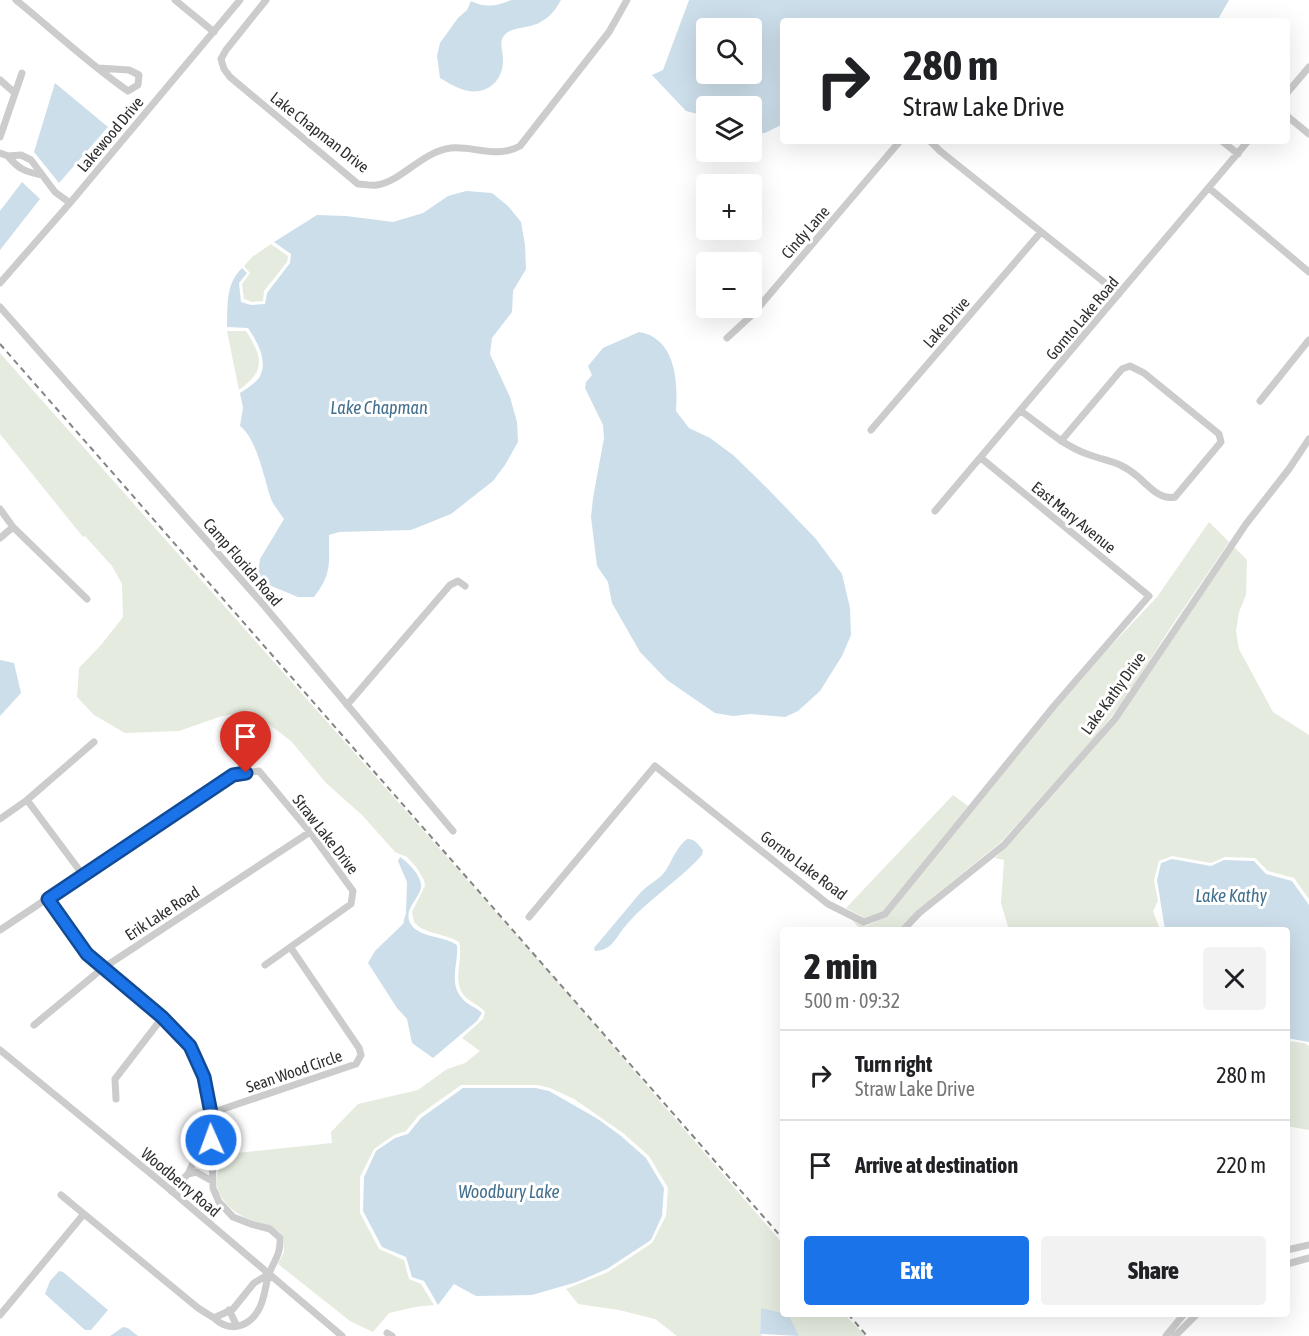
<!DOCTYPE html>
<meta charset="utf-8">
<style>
:root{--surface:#fff;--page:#f2f2f2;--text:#202124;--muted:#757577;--line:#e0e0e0;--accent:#1a73e8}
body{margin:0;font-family:"Asap Condensed",sans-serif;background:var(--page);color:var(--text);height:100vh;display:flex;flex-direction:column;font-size:22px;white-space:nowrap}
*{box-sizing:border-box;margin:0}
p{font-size:20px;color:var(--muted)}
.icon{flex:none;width:33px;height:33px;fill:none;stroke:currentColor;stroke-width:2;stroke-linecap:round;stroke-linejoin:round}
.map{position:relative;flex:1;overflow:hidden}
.panel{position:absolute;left:780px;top:927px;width:510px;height:390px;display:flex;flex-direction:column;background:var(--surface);border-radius:6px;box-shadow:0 6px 24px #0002}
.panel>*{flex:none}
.hud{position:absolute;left:780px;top:18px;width:510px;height:126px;border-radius:6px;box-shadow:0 6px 24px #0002;background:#fff;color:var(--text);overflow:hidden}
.controls{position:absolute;left:696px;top:18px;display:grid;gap:12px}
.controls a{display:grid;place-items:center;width:66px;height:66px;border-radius:6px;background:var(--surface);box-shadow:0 6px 24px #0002;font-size:30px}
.pin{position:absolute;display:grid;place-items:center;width:51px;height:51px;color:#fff;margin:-62px -26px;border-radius:50% 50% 50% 0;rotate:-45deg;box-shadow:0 0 6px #0007}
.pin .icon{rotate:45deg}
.me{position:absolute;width:66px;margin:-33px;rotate:358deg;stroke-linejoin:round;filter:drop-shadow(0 0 4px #0008)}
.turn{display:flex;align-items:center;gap:21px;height:126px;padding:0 24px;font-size:27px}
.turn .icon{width:78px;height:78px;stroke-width:2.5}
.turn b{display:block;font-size:42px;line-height:51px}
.round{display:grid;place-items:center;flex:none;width:63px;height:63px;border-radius:6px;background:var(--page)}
.head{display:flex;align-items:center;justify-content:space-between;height:102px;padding:0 24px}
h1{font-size:36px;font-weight:800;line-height:45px}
.cta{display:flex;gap:12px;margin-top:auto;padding:12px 24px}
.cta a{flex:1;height:69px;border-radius:6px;background:var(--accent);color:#fff;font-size:24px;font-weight:800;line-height:69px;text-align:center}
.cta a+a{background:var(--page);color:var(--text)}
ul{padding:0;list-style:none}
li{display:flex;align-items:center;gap:18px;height:90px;padding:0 24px;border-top:2px solid var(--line)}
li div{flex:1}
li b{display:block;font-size:22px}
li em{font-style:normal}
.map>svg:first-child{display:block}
.green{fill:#e5ebde}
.water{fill:#ccdeea;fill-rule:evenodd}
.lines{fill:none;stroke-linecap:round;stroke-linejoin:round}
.minor{stroke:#ccc;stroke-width:7}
.rail{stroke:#848484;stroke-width:2;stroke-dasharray:6 4.5;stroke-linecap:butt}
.route-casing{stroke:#114b97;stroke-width:15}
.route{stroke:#1a73e8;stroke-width:10}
.labels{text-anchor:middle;stroke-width:6;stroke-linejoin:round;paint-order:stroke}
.street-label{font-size:16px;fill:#2f2f2f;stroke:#fff}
.water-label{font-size:18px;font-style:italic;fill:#426f8d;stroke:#fff}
</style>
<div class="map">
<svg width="1309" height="1336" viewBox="0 0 1309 1336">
<rect width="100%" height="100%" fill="#fff"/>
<path class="green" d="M271,244L288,256L287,262L264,291L263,301L252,302L244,299L242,284L250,273L244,266L252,257Z
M227,331H246C263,358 266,370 239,390Z
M0,353L548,971L783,1244V1313L761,1309L760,1334L763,1336H677L655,1319L619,1310L578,1304L566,1289L608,1272L652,1243L666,1216L668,1188L649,1156L623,1133L574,1099L550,1088L537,1085H461L419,1115L406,1131L394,1135L374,1149L360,1177V1213L379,1249L404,1260L409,1279L421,1284L434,1305L415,1307L389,1313L373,1332L350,1321L278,1264L284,1252V1238C275,1225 265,1225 251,1220C232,1213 214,1196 217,1176C218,1169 224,1161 227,1154L332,1143L331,1132L358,1104L418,1090L447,1069L465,1063L480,1051L462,1038L483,1019L485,1012C479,1004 468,1002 463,994C452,978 464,959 459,942C445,933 425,935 414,922L412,912L425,886L424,880L417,868L407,857L395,852L362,815L326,783L291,741L250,710L219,717L179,731L125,733L94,715L77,697L79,668L101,645L123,617L122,584L112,566L85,536L83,537L0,434Z
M1209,522L1229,542L1171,627L1123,702L1095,737L1001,842L917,910L898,930H861L853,921L866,926L888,916L1057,708L1107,650L1157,597Z
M1234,547L1247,560L1246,595L1239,612L1236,631L1239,649L1273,712L1309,735V899L1294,878L1268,871L1255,858L1225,857L1211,863L1172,856L1159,861L1154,880L1158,901L1153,911L1160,930H1009L1001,903L1004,860L995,858L1018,835L1118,721Z
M953,795L968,806L883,911L865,918L846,908Z
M1287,1041L1304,1043L1309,1046V1130L1287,1126Z
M786,1314H844L866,1336H799Z"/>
<path class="water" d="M511,0H561C553,15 543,24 526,27C520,28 513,29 508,32C496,40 504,51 503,62C502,85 482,97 461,89C453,86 447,82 440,78L437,56L440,43L458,18L467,10L471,1C485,8 497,6 511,0Z
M689,0H1229L1217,21H783V124L765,133L752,134V106H706V119L702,115L686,111L652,75L663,70ZM706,28H752V74H706Z
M55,83L108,127L59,183L34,152Z
M22,182L40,199L0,250V211Z
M466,191L492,193L508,206L521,222L525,245L526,269L513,291L512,312L492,338L490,354L510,397L517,422L518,442L505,465L493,481L451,514L411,530L339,532L329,535C329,563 332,574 314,597H298L264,583L258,574L260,559L284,519C280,513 274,506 271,499C264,478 257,439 240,426L243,408L240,393C246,389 254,384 259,378C269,362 257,341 248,328L227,327C228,305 225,285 242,268L247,273L239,283L241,302L251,305L265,304L267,293L290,263L291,254L274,242L317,215L346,216L393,222L423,213L448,196Z
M639,332C676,338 678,382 676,411L689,428L710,438L733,455L767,488L816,539L842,574L850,608L851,635L842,656L820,691L798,711L785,717L751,714L733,716L715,713L667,680L640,652L612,603L608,582L597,566L591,517L593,498L604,438L603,425L585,388L586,382L592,375L588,366L603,348Z
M0,660L14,663L21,693L0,716Z
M687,839C694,838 699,845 703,850L702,855C677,883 646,900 623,929C614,941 611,950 595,951L594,948L641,892C647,886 654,882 661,876C671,867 673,850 687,839Z
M400,857C408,862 423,877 421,888C418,901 400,912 413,927C424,938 444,936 457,945C459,962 448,983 462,998C467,1005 476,1007 482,1013L477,1021L433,1058L412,1043L407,1019L397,1008L368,963L375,951L403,924L406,913L407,882L398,861Z
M1172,859L1211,866L1224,860L1254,861L1266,874L1292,881L1309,905V1042L1287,1038V930H1165L1157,880L1161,863Z
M463,1088H536L549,1091L598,1119L621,1136L646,1158L664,1188L662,1216L651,1240L607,1269L577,1282L532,1295L476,1296L454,1284L438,1305L424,1281L412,1277L406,1257L382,1247L363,1211L364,1177L376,1151L395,1138L408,1134L421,1118Z
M59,1271L63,1272L108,1310L91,1330H85L45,1294L50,1281Z
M761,1308L788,1314L799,1336L760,1334Z
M123,1327L128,1328L138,1336H110Z"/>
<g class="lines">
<path class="minor" d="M16,0C53,30 89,64 128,91L138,85L139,75L129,70L98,68
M175,0L214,32
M266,0L226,50L221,59L224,69L230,77L358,184C364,184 371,186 377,185C402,181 423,151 451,148C475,146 497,159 520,146L609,32L627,0
M0,80L15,93
M1287,93L1309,67
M1287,116L1309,134
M0,137L22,73
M930,141L940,151L1119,294
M1222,141L1238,154
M0,153L8,156L21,155L31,160L55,192L70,203
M8,156C18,169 26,172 42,175
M1209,188L1309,272
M0,283L70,203L240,0
M0,307L261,602L453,831
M727,338L752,315L900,141
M1260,401L1309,340
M1021,411C1042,426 1062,445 1087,454C1108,462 1118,460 1137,476C1148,485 1160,501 1175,497L1221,442L1219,434L1144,373L1130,366L1122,369L1061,441
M871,430L1041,232
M0,509L13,527L87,599
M935,511L1248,141
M0,538L13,527
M347,705L450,585L458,581L465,586
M27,800L83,875
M0,819L27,800L94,742
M48,899L87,954L162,1018L190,1046L204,1077L211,1113L213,1188L219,1202L233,1217L251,1224L270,1229L280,1238C281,1255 274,1260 269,1274C266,1283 265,1293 262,1302C254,1325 232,1335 214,1318L233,1309L254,1283L269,1274
M529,917L655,766L828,904L864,922L885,914L1054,706L1149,596L981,458
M0,930L233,775L259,771L310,832L353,891L351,904L265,965
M903,930L919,913L1004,845L1115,719L1246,524L1289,469L1309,439
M34,1025L103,968L310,832
M0,1050L161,1182L342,1336
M116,1099L115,1079L162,1018
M211,1113L356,1064L361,1055L359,1048L291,948
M188,1174L196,1172L212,1181
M171,1191L188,1174L209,1130
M61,1195L198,1308L214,1318
M1287,1250L1309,1245
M1287,1264L1309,1258
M229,1310L237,1326
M0,1315L83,1215
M387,1333L392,1336
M1166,1336L1184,1314
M1175,1336L1197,1314"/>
<path class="rail" d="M0,344L783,1239
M848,1314L867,1336"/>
</g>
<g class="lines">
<g class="route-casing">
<path id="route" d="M211,1140V1113L204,1077L190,1046L162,1017L87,954L48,899L233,775L246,773"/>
</g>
<use href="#route" class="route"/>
</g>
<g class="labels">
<g class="street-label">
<text transform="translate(320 132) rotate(38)" y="6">Lake Chapman Drive</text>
<text transform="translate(110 134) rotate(-50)" y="6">Lakewood Drive</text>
<text transform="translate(805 232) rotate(-49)" y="6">Cindy Lane</text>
<text transform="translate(1082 318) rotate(-50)" y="6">Gornto Lake Road</text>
<text transform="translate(946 322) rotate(-49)" y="6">Lake Drive</text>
<text transform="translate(1074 517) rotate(39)" y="6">East Mary Avenue</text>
<text transform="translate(243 562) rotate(49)" y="6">Camp Florida Road</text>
<text transform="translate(1113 693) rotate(-54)" y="6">Lake Kathy Drive</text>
<text transform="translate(326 834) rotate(52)" y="6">Straw Lake Drive</text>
<text transform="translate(804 865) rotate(37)" y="6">Gornto Lake Road</text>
<text transform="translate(162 913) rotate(-33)" y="6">Erik Lake Road</text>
<text transform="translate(294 1071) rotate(-19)" y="6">Sean Wood Circle</text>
<text transform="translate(181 1182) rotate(40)" y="6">Woodberry Road</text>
</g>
<g class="water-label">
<text x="379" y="414">Lake Chapman</text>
<text x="1231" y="902">Lake Kathy</text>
<text x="509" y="1198">Woodbury Lake</text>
</g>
</g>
</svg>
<div class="controls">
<a><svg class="icon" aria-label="search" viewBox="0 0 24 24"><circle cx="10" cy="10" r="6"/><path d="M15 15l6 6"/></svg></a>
<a><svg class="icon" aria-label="layers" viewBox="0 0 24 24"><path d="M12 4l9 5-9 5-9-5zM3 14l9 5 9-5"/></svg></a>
<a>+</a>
<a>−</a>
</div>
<div class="pin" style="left:246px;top:773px;background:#d93025"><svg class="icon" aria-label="arrive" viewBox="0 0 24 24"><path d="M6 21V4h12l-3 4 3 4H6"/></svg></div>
<svg class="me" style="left:211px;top:1140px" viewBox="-20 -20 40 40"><circle r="17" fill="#1a73e8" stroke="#fff" stroke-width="3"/><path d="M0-11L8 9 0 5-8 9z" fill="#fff"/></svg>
<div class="hud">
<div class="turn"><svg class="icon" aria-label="right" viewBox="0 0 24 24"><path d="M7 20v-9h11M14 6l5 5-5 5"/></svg><div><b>280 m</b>Straw Lake Drive</div></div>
</div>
<section class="panel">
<div class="head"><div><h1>2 min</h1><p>500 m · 09:32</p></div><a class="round"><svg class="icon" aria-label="close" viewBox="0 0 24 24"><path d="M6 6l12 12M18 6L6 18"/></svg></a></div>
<ul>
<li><svg class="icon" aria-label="right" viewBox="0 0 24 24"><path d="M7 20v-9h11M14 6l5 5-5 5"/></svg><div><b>Turn right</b><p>Straw Lake Drive</p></div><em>280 m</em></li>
<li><svg class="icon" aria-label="arrive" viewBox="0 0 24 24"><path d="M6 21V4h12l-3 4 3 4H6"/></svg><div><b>Arrive at destination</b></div><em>220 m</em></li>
</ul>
<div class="cta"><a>Exit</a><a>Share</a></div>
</section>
</div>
